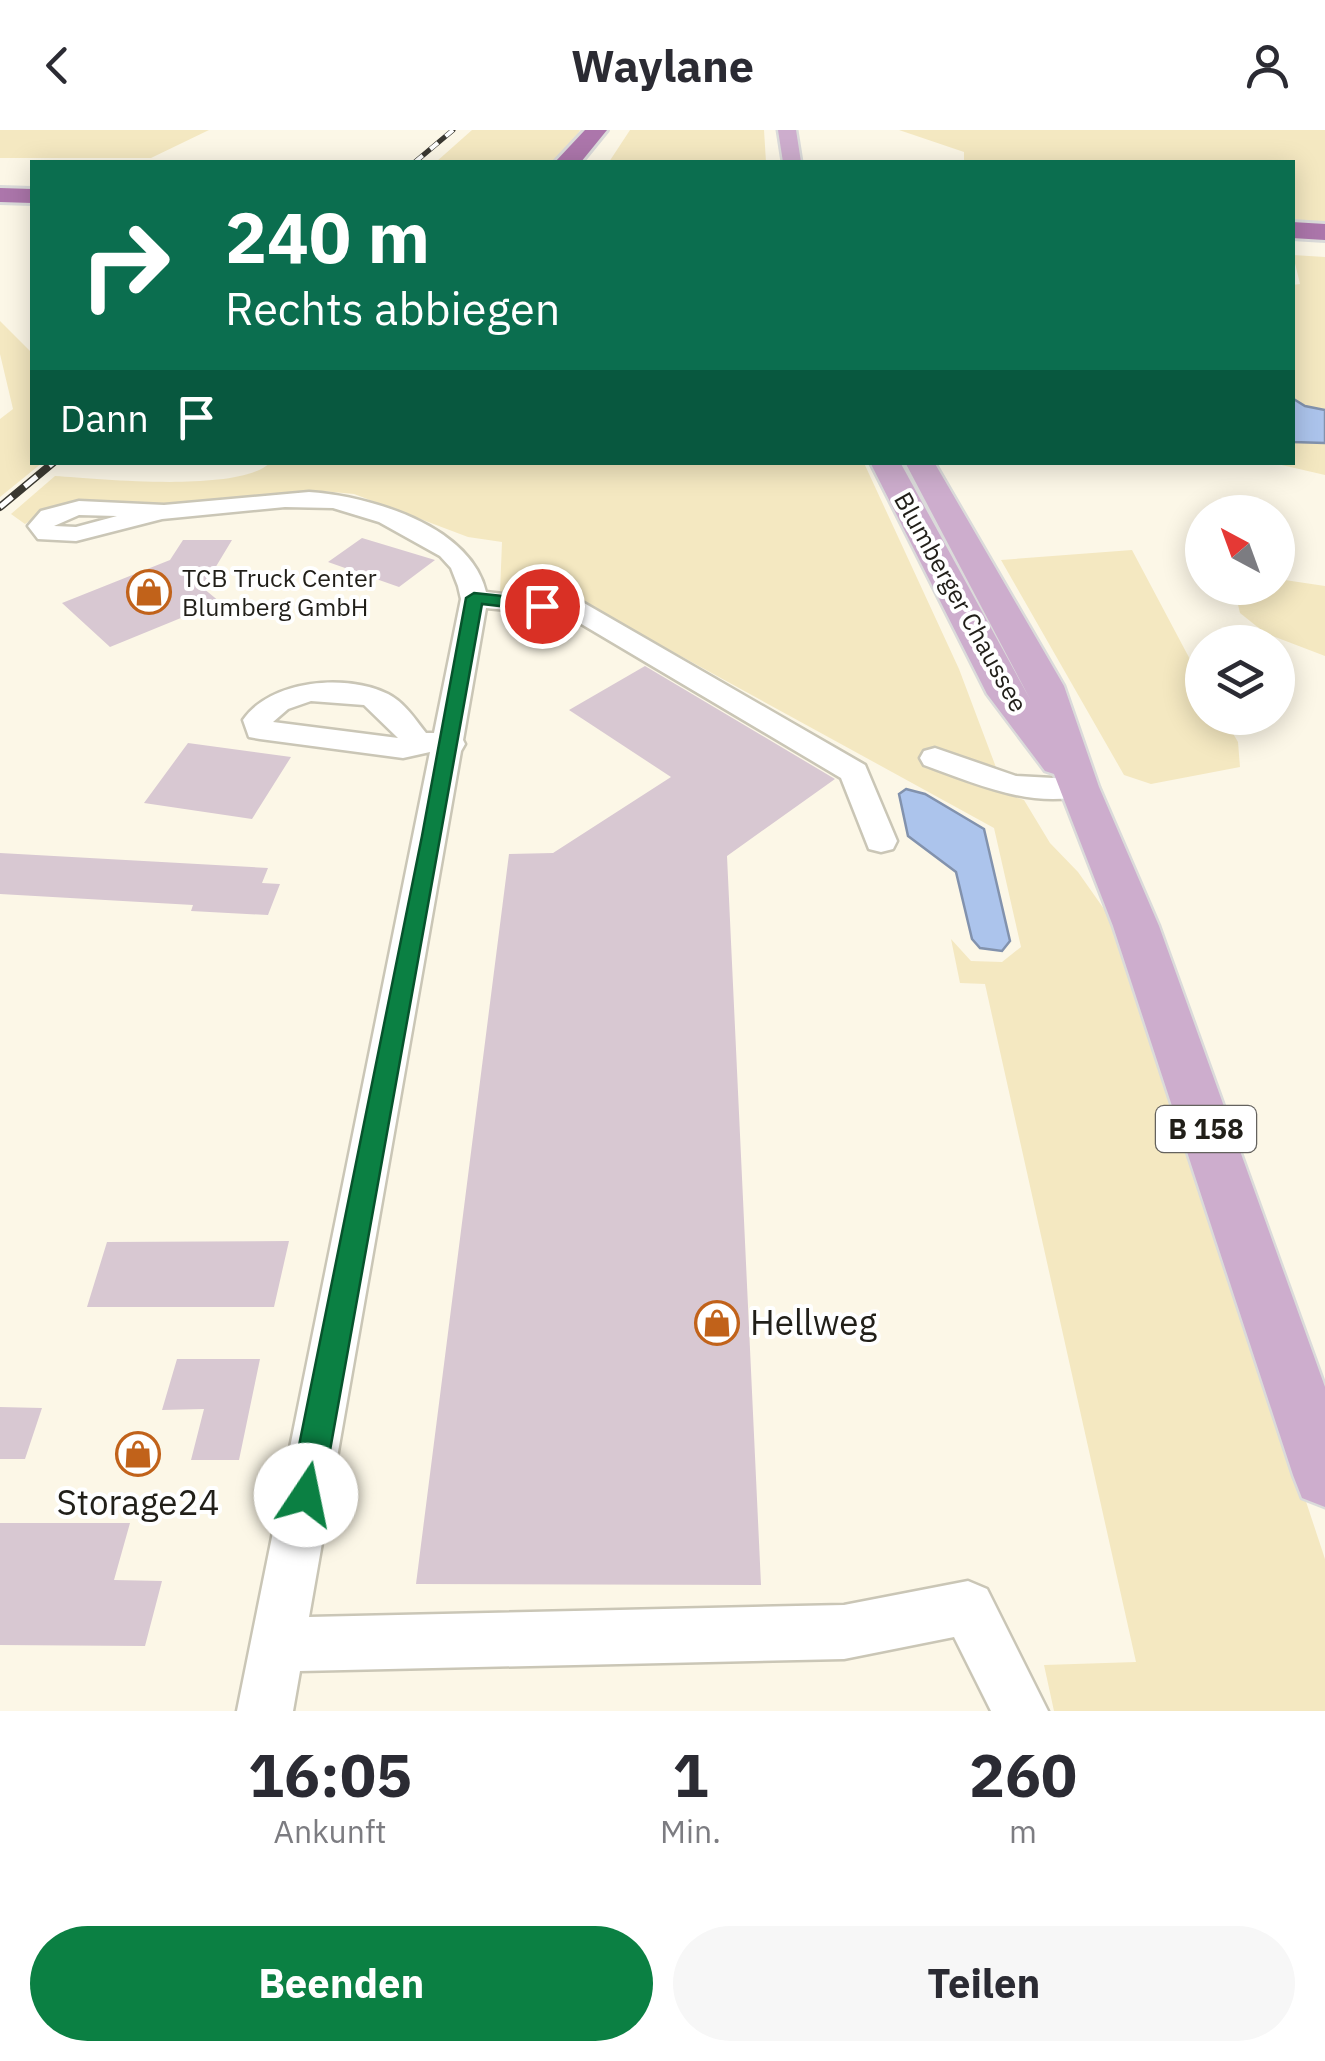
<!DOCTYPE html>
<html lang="de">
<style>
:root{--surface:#fff;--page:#f7f7f7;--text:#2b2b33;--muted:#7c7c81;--accent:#0b8043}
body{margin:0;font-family:"IBM Plex Sans",sans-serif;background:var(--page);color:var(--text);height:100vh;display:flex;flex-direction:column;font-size:38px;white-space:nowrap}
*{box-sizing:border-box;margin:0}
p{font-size:32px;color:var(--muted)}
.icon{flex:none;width:55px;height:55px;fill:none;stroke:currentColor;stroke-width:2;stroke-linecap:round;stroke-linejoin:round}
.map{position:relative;height:1581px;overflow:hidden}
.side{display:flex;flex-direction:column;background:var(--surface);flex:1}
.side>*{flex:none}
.top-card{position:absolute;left:30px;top:30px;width:1265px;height:305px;border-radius:0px;box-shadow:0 5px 25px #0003;background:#0b6e4f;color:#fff;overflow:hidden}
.needle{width:65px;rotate:319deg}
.buttons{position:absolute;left:1185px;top:365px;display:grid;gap:20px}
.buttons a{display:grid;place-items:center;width:110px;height:110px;border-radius:50%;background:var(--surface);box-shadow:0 5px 25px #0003;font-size:50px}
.pin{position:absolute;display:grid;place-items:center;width:85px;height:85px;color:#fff;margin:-42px;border:5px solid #fff;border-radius:50%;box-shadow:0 2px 10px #0007}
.me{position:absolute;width:110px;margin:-55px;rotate:11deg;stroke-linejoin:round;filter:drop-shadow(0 0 8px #0008)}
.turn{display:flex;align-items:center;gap:35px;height:210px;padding:0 30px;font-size:45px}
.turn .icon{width:130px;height:130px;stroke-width:2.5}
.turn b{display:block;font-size:70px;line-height:85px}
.then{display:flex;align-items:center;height:95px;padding:0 30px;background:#0003;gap:20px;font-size:38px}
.eta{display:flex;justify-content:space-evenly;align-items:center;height:170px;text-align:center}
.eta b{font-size:60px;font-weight:700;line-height:70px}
.button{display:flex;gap:20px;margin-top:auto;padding:20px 30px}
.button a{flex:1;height:115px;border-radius:60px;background:var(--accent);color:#fff;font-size:40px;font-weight:700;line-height:115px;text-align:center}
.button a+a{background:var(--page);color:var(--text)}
header{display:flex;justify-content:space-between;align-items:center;height:130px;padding:0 30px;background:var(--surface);font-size:45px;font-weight:700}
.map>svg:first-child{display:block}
.green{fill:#f4e8c1}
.water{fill:#acc4ec;stroke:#8292ad;stroke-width:2.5}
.building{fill:#d8c8d2}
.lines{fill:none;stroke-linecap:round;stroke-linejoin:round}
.minor-casing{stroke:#cac6b6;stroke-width:5}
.major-casing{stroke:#dbdbda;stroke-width:5}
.highway-casing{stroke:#dbdbda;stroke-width:6}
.minor{fill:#fff;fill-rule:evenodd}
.major{fill:#cdadcd;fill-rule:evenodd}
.highway{fill:#ac76ab;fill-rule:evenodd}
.rail-far1-casing{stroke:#3a3831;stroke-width:5}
.rail-casing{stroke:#3a3831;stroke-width:8}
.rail-far1{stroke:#fff;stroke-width:4;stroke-dasharray:10;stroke-linecap:butt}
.rail{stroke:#fff;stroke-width:5;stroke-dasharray:16;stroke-linecap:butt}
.route{fill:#0b8043;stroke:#07532c;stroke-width:2.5}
.labels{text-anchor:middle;stroke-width:8;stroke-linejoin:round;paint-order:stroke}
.far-poi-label{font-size:25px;fill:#211f19;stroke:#fff;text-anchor:start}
.far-street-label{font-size:25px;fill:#211f19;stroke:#fff}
.shield{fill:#fff;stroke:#64625e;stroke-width:2.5}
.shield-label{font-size:28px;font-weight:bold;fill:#211f19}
.near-poi-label{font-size:35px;fill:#211f19;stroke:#fff;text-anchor:start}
</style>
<header><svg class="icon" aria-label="back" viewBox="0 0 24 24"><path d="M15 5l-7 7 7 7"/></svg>Waylane<svg class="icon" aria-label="person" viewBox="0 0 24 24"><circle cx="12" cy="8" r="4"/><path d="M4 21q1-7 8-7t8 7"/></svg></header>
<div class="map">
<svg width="1325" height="1581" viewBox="0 0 1325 1581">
<rect width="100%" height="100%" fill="#fcf7e7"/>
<path class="green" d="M0,0H209L151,28H0Z
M472,0H580L567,25L550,32H436Z
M630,0H764L766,32H609Z
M899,0H1325V93L1293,91L1292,32H964V22Z
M1293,125L1325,127V280L1305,276L1293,268L1292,155L1300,154Z
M0,191L32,223V332L42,333L0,367V289L13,279L0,224Z
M1293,312L1325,313V345L1273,333L1292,332Z
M270,333H864L959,539L997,640L996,660L1024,670L1050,713L1078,742L1116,796L1325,1429V1581H1054L1044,1535L1136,1532L985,854L960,853L951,809L971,831L1002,832L1021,817L994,698L575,468L500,463L502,412L468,407L354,364L322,361L158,375L67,374L49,378L25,394L11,384L55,346C101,349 238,363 270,333Z
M1132,420L1202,552V588H1224L1238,612L1240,637L1151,654L1124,645L1001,430Z
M1278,449L1325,456V526L1265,503L1240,483L1234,458H1278Z"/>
<path class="water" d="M1292,268L1305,276L1325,280V313L1293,312Z
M906,659L925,664L984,699L1010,811L1002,821L980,818L972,809L956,742L908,706L899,664Z"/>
<path class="building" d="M362,408L435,430L399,457L328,432Z
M183,410H232L203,458L220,472L110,517L62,473L170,430Z
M645,536L835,649L727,726L761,1455L416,1454L509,724L553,723L671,647L569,580Z
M188,613L291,627L252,689L144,673Z
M0,723L268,738L262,753L280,754L268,785L191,781L193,775L0,764Z
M289,1111L274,1177H87L107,1112Z
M177,1229H260L239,1330H191L204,1279L162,1280Z
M0,1277L42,1278L25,1329H0Z
M0,1393H130L114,1450L162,1451L145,1516L0,1515Z"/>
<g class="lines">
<g class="minor-casing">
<path id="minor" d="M309,362C369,366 470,395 486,462L584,473L865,635L897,711L893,719L881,722L869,719L841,648L568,486L486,478L463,610L465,614L461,621L309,1487L844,1475L968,1451L987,1459L1048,1581H991L954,1507L844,1529L300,1541L293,1581H237L430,622L403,628L260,609L249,607L243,590C270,550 346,543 388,564C404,572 415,589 426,603H434L461,469L458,456L451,438L440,426L379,392L333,378L285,377L162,389L76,411L38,409L28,396L41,381L79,371L164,375ZM79,385L117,386L76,397L54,396ZM311,571L364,575L398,608L273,592L288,579Z
M935,618L1016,646L1090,650L1095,657L1090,664C1033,680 977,654 924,635L920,628L924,621Z"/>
</g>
<g class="major-casing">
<path id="major" d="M778,0H796L801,32H783Z
M870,332H900L1031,571L905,332H934L1064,556L1099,657L1159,796L1325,1257V1377L1302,1368L1293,1345L1113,796L1054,644L1045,641L987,564Z"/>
</g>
<g class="highway-casing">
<path id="highway" d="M585,0H607L581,32H555Z
M0,58L32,59V73L0,72Z
M1292,92L1325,94V110L1292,108Z"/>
</g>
<use href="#minor" class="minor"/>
<use href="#major" class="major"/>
<use href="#highway" class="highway"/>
<g class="rail-far1-casing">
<path id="rail-far1" d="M415,32L453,0"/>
</g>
<g class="rail-casing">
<path id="rail" d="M0,377L54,332"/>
</g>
<use href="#rail-far1" class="rail-far1"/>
<use href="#rail" class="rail"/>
</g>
<path class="route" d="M474,463L542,470L550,476L542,481L482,474L322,1365L317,1377L306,1381L294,1377L289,1365L422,706L466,468Z"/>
<defs>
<g id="shop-ring" transform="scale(2.25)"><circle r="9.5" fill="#fff" stroke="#c1621a" stroke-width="1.5"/><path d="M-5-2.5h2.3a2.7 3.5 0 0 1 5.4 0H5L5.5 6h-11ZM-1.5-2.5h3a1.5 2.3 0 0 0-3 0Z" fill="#c1621a"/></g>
</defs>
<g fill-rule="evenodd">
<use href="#shop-ring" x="149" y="462"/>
<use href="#shop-ring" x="717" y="1193"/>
<use href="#shop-ring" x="138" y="1324"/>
</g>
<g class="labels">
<g class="far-poi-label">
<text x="182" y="457">TCB Truck Center<tspan x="182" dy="29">Blumberg GmbH</tspan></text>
</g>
<g class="far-street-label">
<text transform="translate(961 472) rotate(61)" y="9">Blumberger Chaussee</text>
</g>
<rect class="shield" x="1156" y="976" width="100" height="46" rx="8"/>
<g class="shield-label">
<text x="1206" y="1009">B 158</text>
</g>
<g class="near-poi-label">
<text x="750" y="1205">Hellweg</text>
<text x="138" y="1385" text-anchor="middle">Storage24</text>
</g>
</g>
</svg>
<div class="buttons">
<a><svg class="needle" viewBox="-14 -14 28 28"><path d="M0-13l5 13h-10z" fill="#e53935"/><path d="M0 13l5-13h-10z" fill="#7c7c81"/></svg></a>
<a><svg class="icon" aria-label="layers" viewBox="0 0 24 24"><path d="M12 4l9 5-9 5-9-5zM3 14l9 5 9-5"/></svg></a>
</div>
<div class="pin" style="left:542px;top:476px;background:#d93025"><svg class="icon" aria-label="arrive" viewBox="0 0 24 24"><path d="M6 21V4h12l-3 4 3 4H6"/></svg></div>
<svg class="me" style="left:306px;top:1365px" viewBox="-20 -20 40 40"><circle r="19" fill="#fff"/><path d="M0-13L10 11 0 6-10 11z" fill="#0b8043"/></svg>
<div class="top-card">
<div class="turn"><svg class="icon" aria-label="right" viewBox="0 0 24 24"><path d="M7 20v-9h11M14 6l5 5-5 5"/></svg><div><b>240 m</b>Rechts abbiegen</div></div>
<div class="then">Dann<svg class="icon" aria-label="arrive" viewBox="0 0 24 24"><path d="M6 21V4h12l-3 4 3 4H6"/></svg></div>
</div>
</div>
<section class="side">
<div class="eta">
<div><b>16:05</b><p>Ankunft</p></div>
<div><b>1</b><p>Min.</p></div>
<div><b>260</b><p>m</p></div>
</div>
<div class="button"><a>Beenden</a><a>Teilen</a></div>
</section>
